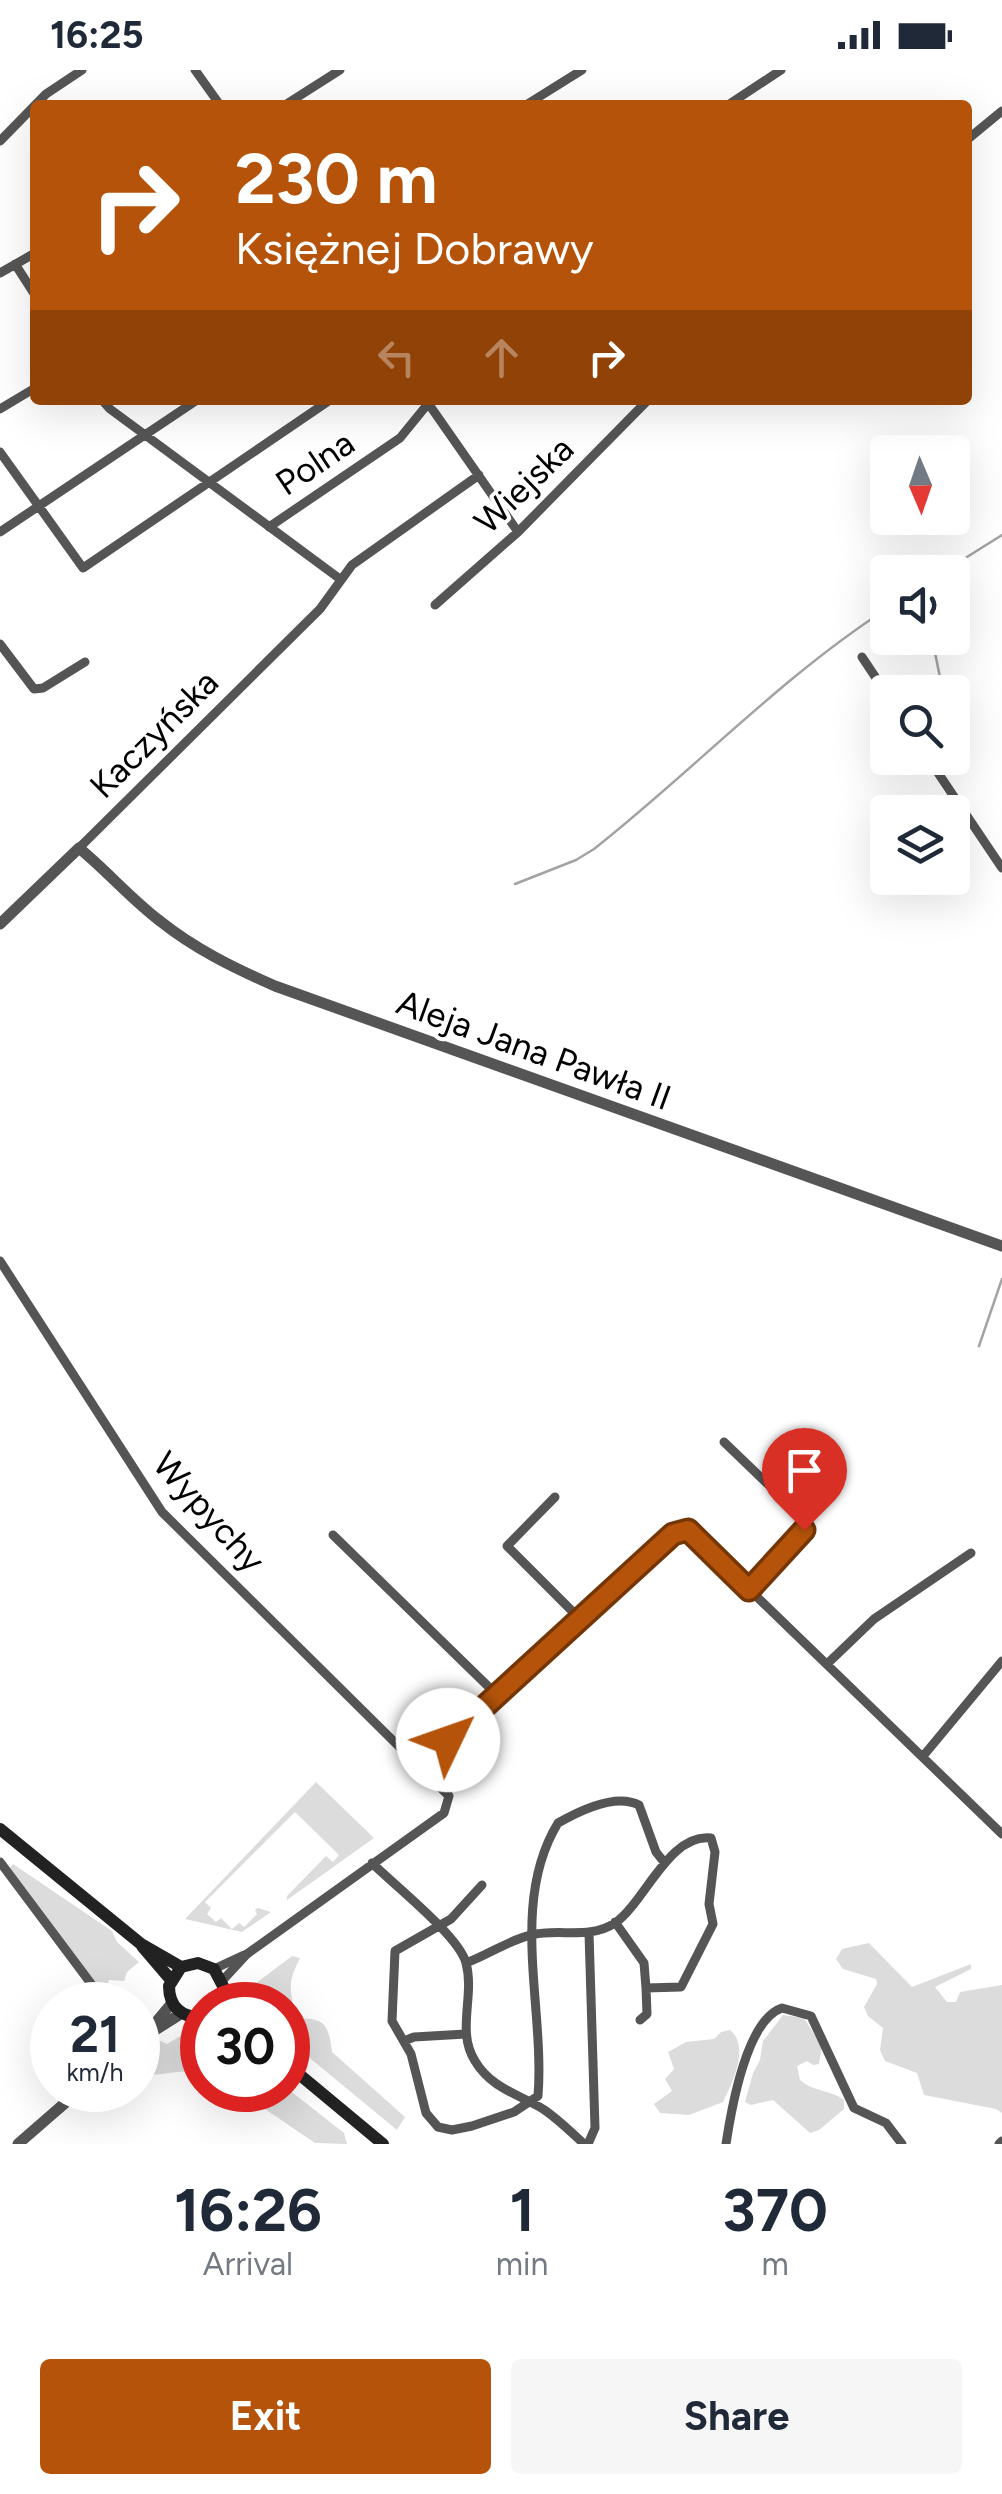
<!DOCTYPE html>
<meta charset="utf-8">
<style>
:root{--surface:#fff;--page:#f6f6f7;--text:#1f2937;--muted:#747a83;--accent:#b45309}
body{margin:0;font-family:Figtree,sans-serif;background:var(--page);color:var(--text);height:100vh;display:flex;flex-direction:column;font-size:38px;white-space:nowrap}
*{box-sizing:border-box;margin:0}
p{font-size:32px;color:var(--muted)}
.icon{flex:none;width:55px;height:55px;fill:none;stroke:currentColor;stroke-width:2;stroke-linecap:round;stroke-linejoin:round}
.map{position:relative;height:2074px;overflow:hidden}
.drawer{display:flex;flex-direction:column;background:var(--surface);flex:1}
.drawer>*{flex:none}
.banner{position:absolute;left:30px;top:30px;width:942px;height:305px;border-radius:10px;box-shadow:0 10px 40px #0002;background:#b45309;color:#fff;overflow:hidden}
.needle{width:65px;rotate:178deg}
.tools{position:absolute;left:870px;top:365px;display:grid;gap:20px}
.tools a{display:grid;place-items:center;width:100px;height:100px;border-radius:10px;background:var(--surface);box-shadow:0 10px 40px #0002;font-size:50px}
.speed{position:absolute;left:30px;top:1912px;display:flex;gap:20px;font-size:50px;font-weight:700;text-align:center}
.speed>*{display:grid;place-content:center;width:130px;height:130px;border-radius:50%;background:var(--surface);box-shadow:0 10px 40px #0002;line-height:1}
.speed small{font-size:25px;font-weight:400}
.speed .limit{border:15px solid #d22;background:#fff;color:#111}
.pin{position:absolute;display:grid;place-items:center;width:85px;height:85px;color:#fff;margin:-102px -42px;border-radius:50% 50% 50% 0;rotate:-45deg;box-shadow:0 0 10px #0007}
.pin .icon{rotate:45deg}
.me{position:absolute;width:110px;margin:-55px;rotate:48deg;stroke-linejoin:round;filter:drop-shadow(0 0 8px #0008)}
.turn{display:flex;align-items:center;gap:35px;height:210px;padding:0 40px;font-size:45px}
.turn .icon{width:130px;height:130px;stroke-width:2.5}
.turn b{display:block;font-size:70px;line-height:85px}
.lanes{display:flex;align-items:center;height:95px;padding:0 40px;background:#0003;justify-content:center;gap:50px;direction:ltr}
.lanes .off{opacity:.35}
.eta{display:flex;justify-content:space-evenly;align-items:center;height:170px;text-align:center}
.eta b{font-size:60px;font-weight:700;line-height:70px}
.primary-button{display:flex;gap:20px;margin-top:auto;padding:20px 40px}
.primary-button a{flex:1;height:115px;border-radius:10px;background:var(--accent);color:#fff;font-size:40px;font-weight:700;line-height:115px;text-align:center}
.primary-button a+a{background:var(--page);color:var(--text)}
.status{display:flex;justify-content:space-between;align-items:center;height:70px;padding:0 50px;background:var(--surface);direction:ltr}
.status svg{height:28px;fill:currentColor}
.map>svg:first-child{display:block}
.green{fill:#dcdcdc}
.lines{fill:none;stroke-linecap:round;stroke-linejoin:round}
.stream{stroke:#a3a3a3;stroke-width:2.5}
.minor{stroke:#555;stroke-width:9}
.tertiary{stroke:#555;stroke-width:11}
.secondary{stroke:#222;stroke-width:12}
.route-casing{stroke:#753606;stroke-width:25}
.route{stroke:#b45309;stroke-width:18}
.labels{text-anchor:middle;stroke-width:8;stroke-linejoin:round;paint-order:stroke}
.street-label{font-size:35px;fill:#000;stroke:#fff}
</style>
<div class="status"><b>16:25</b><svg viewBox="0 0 49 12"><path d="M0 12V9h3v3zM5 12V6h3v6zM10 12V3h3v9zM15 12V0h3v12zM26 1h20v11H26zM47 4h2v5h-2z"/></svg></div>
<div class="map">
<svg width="1002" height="2074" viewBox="0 0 1002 2074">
<rect width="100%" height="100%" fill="#fff"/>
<path class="green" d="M316,1712L374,1768L287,1830V1826L326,1786L333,1792L339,1785L295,1742L205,1832L211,1838L207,1844L216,1852L221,1848L232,1859L239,1853L244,1857L257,1844L255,1840L258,1838L271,1842L242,1862L185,1849Z
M13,1794L112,1861L117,1872L139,1892L127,1902L124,1911L109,1910L107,1916L120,1935H103L8,1800Z
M869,1873L912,1917L971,1894V1899L935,1917L947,1932H956L960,1922L1002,1915V2043L996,2039L924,2025L917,2003L885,1991L880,1980L883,1958L868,1946L864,1937L877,1914L876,1909L843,1899L836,1889L842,1879Z
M292,1886L300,1888C290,1909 289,1913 293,1935L288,1938V1935H252L255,1914Z
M783,1945L804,1948L822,1976L819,1994L813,1995L807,1991L797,1996L800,2010C813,2022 829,2019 844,2030V2039L819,2060L810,2063L773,2030L751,2035L745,2032L753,2003L760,1990L763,1971Z
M288,1948C321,1949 328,1947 332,1982L405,2047L397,2060L288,1970Z
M730,1960C750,1977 733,2011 723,2032L689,2045L660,2043L654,2034L672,2021L665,2009L674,1999L668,1982L686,1972L714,1969L721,1962Z
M202,1963V2004C180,1997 164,2007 142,2004L139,1978L155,1968L167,1974L182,1965Z
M288,2019L344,2063L347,2074L315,2073L237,2020Z"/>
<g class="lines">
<path class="stream" d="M943,502L1002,465
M932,568L943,622
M515,814L576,790L594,779C693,701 781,607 888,538
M979,1276L1002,1209"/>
<path class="minor" d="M195,0L220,35
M285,35L340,0
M526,35L582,0
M728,35L781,0
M968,69L1002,41
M0,71L46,24L82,0
M15,194L35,225
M0,203L35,183
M102,330L110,339L340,509
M428,333L518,462
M0,339L35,318
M0,382L83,498L330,330
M269,457L400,368L431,330
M0,462L197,330
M435,535L518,462L648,330
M0,574L34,619L43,618L85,592
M862,587L888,626
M928,688L1002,798
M79,778L320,539L352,495L479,405
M0,1191L162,1442L449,1726L444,1743L247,1884L222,1911
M724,1372L804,1449L806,1455L800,1467L749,1520
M555,1427L507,1476L581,1550
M333,1465L497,1625
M827,1594L874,1549L971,1483
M924,1685L1002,1591
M419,1696L673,1465L683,1460L692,1464L1002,1764
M0,1792L107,1935
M372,1793C394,1815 459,1866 466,1893C475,1926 456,1961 475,1991C491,2018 518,2024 543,2039C558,2049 571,2062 584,2074
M482,1815L451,1849L395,1881L392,1951L411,1984L426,2043L438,2057L452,2060L472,2056L514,2042L538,2026C545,1937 509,1833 558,1753C579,1741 616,1723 639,1735L656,1782L664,1792
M466,1893C488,1885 509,1870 531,1865C559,1858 589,1870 615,1853C645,1832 669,1763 711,1768L715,1782L709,1834L713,1854L681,1917L646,1918L644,1893L615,1852
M214,1899L244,1885
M640,1950L647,1944L646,1918
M404,1971L414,1967L466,1964
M588,2074L595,2058L589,1863
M726,2074C731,2041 746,1950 782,1938L811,1946L854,2038L886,2053L902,2074
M999,2074L1002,2071"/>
<path class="tertiary" d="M0,854L79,778C107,801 131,829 160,851C195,879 234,898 275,916L1002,1176
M152,1957L172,1933
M138,1971L182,1943
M18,2074L80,2020"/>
<path class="secondary" d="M0,1759L141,1874L181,1897
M142,1876L171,1910
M202,1947C182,1948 169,1937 169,1916L181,1897L198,1893L214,1899L224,1918L219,1935
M288,1995L383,2074"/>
</g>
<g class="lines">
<g class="route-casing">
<path id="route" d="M448,1670L673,1464L688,1460L749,1520L804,1460"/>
</g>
<use href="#route" class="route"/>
</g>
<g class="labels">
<g class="street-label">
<text transform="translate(315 393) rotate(-34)" y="12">Polna</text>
<text transform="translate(524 415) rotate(-44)" y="12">Wiejska</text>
<text transform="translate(154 664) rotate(-45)" y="12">Kaczyńska</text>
<text transform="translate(534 980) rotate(20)" y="12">Aleja Jana Pawła II</text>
<text transform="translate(209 1442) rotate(48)" y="12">Wypychy</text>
</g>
</g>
</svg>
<div class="tools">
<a><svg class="needle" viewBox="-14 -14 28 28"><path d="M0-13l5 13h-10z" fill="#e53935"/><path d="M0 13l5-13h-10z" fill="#747a83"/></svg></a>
<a><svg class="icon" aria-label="sound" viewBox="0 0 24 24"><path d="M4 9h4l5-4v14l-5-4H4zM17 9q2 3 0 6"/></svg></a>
<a><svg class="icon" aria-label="search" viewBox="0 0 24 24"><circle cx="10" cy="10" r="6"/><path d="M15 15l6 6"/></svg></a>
<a><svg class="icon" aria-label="layers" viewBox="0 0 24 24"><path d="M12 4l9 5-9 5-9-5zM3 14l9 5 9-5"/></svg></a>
</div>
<div class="speed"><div>21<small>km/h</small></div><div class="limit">30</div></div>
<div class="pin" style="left:804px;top:1460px;background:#d93025"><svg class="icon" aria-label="arrive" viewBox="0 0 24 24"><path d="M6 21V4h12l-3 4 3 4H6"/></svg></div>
<svg class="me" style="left:448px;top:1670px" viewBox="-20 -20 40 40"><circle r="19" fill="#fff"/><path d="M0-13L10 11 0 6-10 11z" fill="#b45309"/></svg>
<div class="banner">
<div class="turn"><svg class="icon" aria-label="right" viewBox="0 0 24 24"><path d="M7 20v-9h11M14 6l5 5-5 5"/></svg><div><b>230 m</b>Księżnej Dobrawy</div></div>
<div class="lanes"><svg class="icon off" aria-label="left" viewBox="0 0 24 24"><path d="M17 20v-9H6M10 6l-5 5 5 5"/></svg><svg class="icon off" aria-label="ahead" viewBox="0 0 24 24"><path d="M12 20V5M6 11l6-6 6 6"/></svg><svg class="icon" aria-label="right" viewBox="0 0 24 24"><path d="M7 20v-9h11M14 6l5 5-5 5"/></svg></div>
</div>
</div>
<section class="drawer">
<div class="eta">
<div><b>16:26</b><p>Arrival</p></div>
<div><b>1</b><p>min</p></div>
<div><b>370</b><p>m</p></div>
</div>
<div class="primary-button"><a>Exit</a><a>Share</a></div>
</section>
